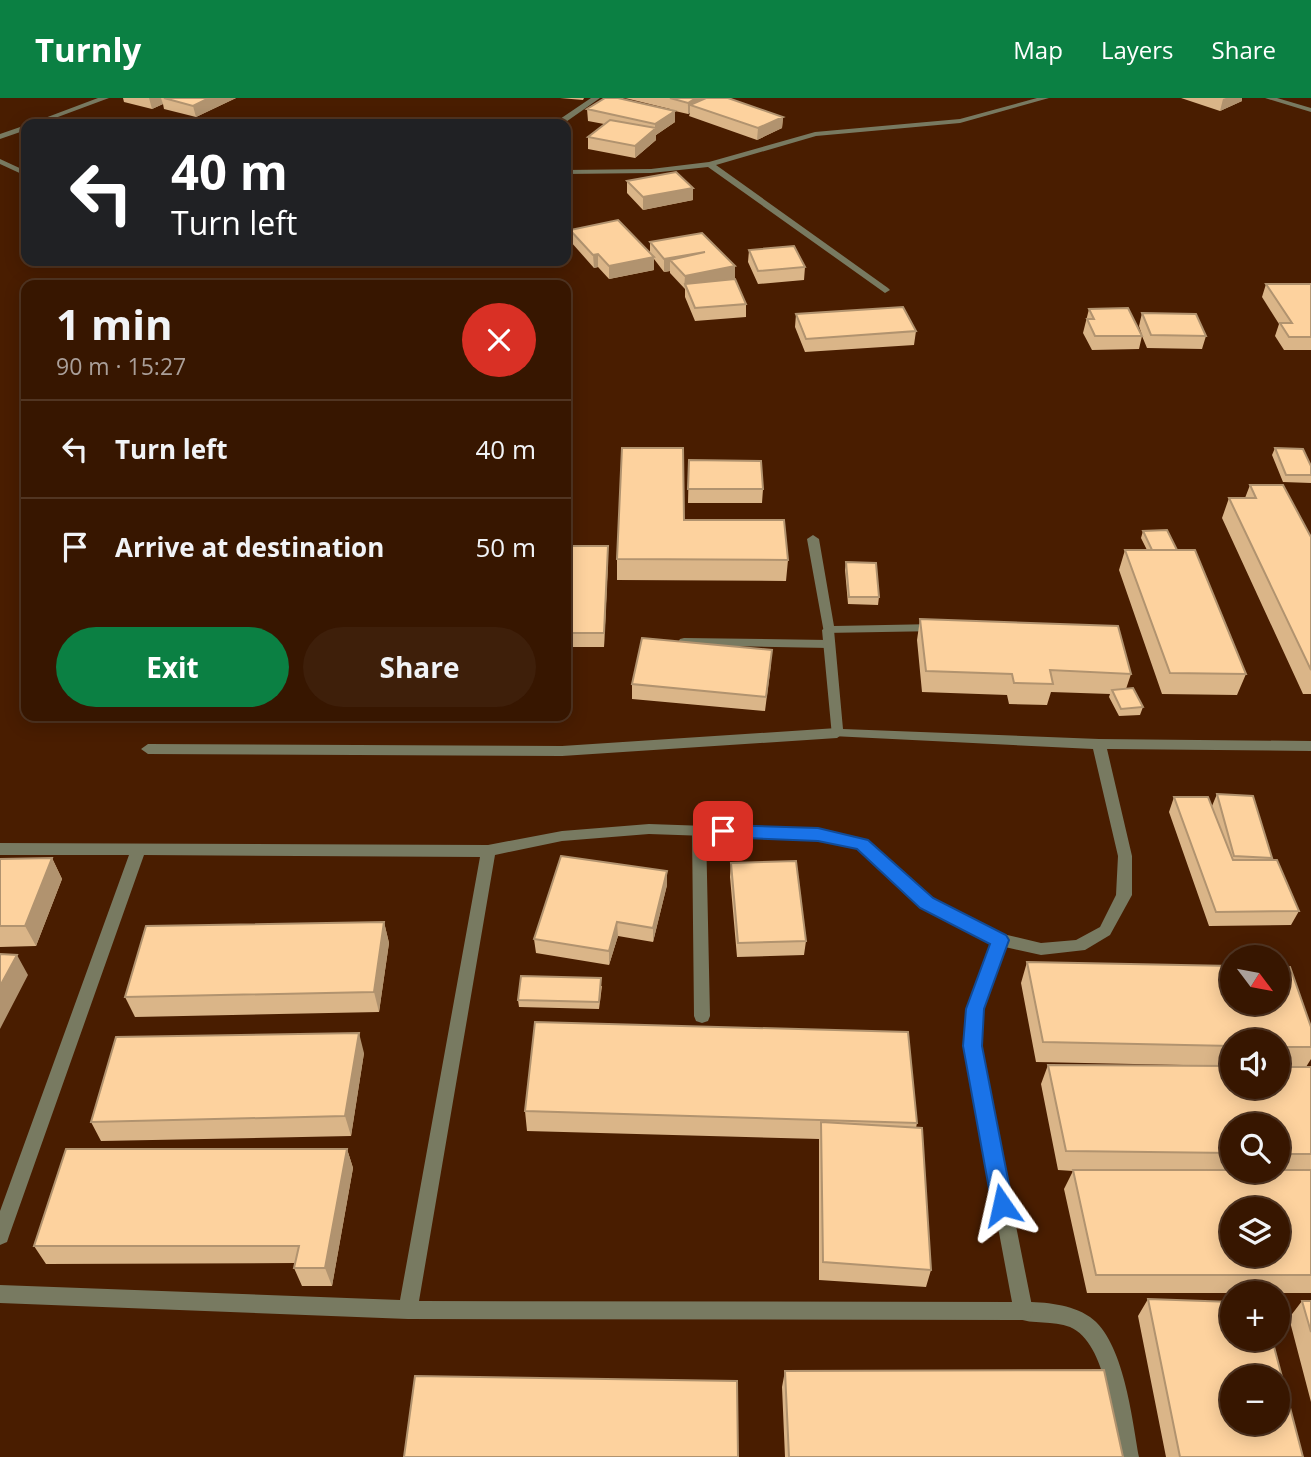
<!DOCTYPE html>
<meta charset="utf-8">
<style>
:root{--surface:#371600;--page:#3e1f0a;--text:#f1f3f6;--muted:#aa9f99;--line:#513522;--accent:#0b8043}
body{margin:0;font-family:"Open Sans",sans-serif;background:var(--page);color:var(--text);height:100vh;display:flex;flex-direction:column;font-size:26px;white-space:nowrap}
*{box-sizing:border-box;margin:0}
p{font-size:23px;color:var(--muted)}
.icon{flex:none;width:38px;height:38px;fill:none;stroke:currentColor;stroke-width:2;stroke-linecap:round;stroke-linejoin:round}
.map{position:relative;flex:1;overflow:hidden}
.side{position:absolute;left:21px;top:182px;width:550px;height:441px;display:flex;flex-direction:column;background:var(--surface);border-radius:14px;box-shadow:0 4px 18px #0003,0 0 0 2px var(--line)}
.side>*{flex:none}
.guide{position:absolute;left:21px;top:21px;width:550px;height:147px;border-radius:14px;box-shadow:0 4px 18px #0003,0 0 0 2px var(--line);background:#202124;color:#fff;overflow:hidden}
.needle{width:46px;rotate:122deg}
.fabs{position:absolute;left:1220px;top:847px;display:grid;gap:14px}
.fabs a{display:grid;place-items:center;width:70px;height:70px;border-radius:50%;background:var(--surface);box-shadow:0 4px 18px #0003,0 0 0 2px var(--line);font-size:35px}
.pin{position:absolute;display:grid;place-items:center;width:60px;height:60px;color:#fff;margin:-30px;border-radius:14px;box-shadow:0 4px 10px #0006}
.me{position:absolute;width:77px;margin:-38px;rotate:349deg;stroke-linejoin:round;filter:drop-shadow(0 0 5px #0008)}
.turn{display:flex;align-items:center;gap:24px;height:147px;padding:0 35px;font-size:32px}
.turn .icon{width:91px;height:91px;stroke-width:2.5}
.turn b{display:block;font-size:49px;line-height:60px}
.round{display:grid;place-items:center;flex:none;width:74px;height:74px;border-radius:37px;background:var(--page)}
.overview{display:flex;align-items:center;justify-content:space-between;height:119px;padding:0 35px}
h1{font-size:42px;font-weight:700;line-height:52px}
.action{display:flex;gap:14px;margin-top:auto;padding:14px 35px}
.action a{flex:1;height:80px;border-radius:42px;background:var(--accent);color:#fff;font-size:28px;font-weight:700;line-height:80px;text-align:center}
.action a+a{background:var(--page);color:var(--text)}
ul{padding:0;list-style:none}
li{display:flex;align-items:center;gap:21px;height:98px;padding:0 35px;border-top:2px solid var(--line)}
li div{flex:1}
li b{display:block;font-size:26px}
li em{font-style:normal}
header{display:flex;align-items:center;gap:42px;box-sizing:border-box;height:98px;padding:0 35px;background:var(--accent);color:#fff}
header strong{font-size:33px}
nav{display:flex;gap:38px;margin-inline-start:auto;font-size:24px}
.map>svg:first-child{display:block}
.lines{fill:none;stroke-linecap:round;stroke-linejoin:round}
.lane{fill:#787a61;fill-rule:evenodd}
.street{fill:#787a61;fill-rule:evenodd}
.wall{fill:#dab588;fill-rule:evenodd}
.shaded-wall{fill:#b1936f}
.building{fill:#fdd29e;stroke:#b1936f;stroke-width:2;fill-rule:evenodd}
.route{fill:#1a73e8;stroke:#114b97;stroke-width:2}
</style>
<header>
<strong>Turnly</strong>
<nav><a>Map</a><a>Layers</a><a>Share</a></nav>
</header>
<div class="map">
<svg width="1311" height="1359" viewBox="0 0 1311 1359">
<rect width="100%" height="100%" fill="#491d00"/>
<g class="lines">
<path class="lane" d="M813,437L819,441L834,528L936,526L940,527L942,530L940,533L824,535L807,441Z
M684,540L829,542L835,546L829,550L680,547L678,544L680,541Z
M837,630L844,635L837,640L562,658L148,656L141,651L148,646L562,648Z
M699,727L704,728L706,732L710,918L708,923L702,925L696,923L694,918L692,732L694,728Z
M1023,1204C1045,1204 1071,1206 1090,1219C1124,1243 1132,1321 1139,1359H1119C1112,1324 1107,1245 1070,1229C1053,1222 1033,1227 1016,1220L1013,1213L1016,1206Z"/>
<path class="street" d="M98,0H109L39,26H29Z
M591,0H600L563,26H557V23Z
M1037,0H1049L960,25L816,38L716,67L888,190L890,192L885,195L708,69L651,75L565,76V72L651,71L709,64L815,34L960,21Z
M1265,0H1277L1311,10V14Z
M26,27V32L0,41V36Z
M0,61L26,73V78L0,66Z
M828,528L834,532L843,631L1099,641L1311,643V653L1107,651L1132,758V797L1110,837L1085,852L1041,857L1005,849L983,911L980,948L1033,1213L1030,1220L1023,1222L408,1221L0,1205V1187L400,1202L480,759L144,757L9,1138L7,1144L0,1147V1113L129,757H0V745L488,747L562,733L649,726L818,732L868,742L931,801L1003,836L1041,845L1076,842L1100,829L1116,797L1118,758L1093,651L832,638L822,532ZM649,736L818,742L859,751L921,809L991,845L967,911L964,948L1012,1204L419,1203L495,757L562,743Z"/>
</g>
<path class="wall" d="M123,0H236L196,19L164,11L163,6L152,11L124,4Z
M560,0H584L583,2Z
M625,0H728L783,19L782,30L757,42L689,18L690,15L688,16L675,13V24L656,37V42L635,60L588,51V39L604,26L588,23L587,11H670Z
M1181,0H1242V3L1220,13Z
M627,83L693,102L643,112L627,95Z
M570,132L650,155V144L735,181L746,206V219L695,223L685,199V191L670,175V173L664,174L654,161V172L609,181L598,169L594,170L571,144Z
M749,152L805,169L804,182L758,186L748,164Z
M1266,186H1311V252H1284L1275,238L1279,226L1262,199Z
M1089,211L1142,237L1139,228L1142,215L1206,238L1202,251L1147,250L1142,238L1139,251L1092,252L1083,235Z
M796,216L916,233L914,247L805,254L795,229Z
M1275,350L1311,368V385L1283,384L1272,357Z
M689,362L763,391L762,405H688Z
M1250,387L1311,439V596H1303L1222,420L1229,400H1245Z
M1143,433L1177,452L1246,576L1237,597L1162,596L1119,472L1125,452H1147L1141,440Z
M617,461L788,462L786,483L617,482Z
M608,462L604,549H565V493Z
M846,464L879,499L878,507L848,506L845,472Z
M920,521L1131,576L1126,591L1143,609L1140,617L1119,618L1109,599L1110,596L1051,594L1047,607L1009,606L1007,597L922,594L917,542Z
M771,566L765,613L632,601V586Z
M1217,696L1272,760L1271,762L1299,813L1291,827L1209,828L1169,714L1174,699L1212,708Z
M52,760L62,781L36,848L0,849V761Z
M731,765L806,843L804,857L737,859L730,779Z
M667,787L653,844L618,838L609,867L536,855L534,841Z
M384,824L389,845L379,914L135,919L125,899Z
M1027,864L1311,929V961L1306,969H1311V1195H1087L1064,1091L1073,1073L1058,1072L1041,986L1048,967L1278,989V943H1232V968L1036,964L1021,885ZM1232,1027H1278V1073H1232Z
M602,888L599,911L519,909L518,902Z
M364,955L351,1038L101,1043L91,1024Z
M525,1013L917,1025L916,1030L931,1172L926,1189L819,1182V1041L527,1033Z
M347,1051L353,1070L332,1188H302L294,1170L295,1165L46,1166L34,1148Z
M1148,1201L1303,1359H1166L1138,1218Z
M1302,1203H1311V1304L1289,1220Z
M785,1273L1123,1359H785L782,1289Z"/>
<path class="shaded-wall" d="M149,0H161L163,6L152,11Z
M209,0H236L196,19L193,8Z
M696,0H708L690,7V15L688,16V5Z
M1226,0H1242V3L1220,13L1223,1Z
M675,13V24L656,37V42L635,60V48L655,31V26Z
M783,19L782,30L757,42L758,30Z
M693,90V102L643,112V99Z
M705,154L670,162V173L664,174V161Z
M598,156V169L594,170L593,157Z
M654,159V172L609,181V168Z
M735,168V181L685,186L684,191L685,178Z
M608,448V462L604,549V535Z
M52,760L62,781L36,848L25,828Z
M667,773V787L653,844V830Z
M384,824L389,845L379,914L374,894Z
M617,824L618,838L609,867V853Z
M17,857L28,877L0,931V888Z
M359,935L364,955L351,1038L345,1018Z
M347,1051L353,1070L332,1188L325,1170Z"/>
<path class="building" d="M164,0H209L193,8Z
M605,0H618L675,13L655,26L587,11Z
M670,0H696L688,5Z
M706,0H728L783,19L758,30L690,7Z
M610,22L656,30L635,48L588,39Z
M676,74L693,90L643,99L627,83Z
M618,122L654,159L609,168L598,156L593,157L570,132Z
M702,135L735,168L685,178L670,162L705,154L664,161L650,144Z
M794,148L805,169L758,173L749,152Z
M735,181L746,206L695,210L685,186Z
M1266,186H1311V239H1289L1280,225H1292Z
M903,209L916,233L806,241L796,216Z
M1128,210L1142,238H1095L1087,221H1094L1089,211Z
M1142,215L1196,216L1206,238L1151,237Z
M622,350H683L684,422H784L788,462L617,461Z
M1275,350L1303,351L1311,368V377H1286Z
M689,362L761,363L763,391H688Z
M1250,387H1283L1311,439V572L1229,400H1256Z
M1167,432L1177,452H1152L1143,433Z
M569,448H608L604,535H565V493Z
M1125,452H1195L1246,576L1170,575Z
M846,464L876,465L879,499H849Z
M920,521L1118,528L1131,576L1050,572L1053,586L1014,585L1012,576L926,573Z
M642,540L772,552L766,599L632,586Z
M1133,590L1143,609L1121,611L1112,592Z
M1217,696L1253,698L1272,760L1234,758Z
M1174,699H1208L1233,762H1277L1299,813L1216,814Z
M561,758L667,773L653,830L617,824L609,853L534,841Z
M52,760L25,828H0V761Z
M796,763L806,843L738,845L731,765Z
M384,824L374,894L125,899L146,828Z
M0,856L17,857L0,888Z
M1027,864L1232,868V905H1278V869H1290L1311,929V949H1278V943H1232V948L1043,944Z
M521,878L601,880L599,904L518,902Z
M535,924L908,934L917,1025L525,1013Z
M359,935L345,1018L91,1024L116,939Z
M1048,967L1232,968V989H1278V969H1311V1056H1278V1027H1232V1055L1066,1053Z
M821,1024L922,1030L931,1172L823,1164Z
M66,1051H347L325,1170H294L299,1148H34Z
M1073,1072H1311V1177H1096ZM1232,1111H1278V1157H1232Z
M1148,1201L1232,1204V1241H1272L1303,1359H1180ZM1232,1279H1278V1325H1232Z
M1302,1203H1311V1234Z
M1104,1272L1123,1359H789L785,1273Z
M415,1278L737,1283L738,1359H404Z"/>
<path class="route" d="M723,727L818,730L868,742L933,800L1006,837L1009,842L984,911L982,948L1013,1107L1010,1114L1002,1117L995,1114L992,1107L963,948L966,911L990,846L920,810L857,751L818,743L723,739L714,733Z"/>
</svg>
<div class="fabs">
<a><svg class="needle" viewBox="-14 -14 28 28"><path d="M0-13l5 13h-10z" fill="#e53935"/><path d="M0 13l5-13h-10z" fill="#aa9f99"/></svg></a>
<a><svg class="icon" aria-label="sound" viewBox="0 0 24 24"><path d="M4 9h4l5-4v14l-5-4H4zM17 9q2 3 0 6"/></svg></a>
<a><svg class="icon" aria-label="search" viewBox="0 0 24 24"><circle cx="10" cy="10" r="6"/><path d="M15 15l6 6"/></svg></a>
<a><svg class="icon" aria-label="layers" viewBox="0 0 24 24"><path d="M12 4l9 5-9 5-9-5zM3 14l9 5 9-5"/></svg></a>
<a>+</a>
<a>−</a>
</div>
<div class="pin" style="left:723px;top:733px;background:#d93025"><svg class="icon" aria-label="arrive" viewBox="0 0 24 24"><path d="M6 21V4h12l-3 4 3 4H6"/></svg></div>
<svg class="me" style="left:1002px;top:1107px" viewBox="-20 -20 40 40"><path d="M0-17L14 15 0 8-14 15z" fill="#1a73e8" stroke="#fff" stroke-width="4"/></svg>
<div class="guide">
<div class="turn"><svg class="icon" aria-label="left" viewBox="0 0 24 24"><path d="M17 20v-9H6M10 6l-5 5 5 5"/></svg><div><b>40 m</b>Turn left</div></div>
</div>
<section class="side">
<div class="overview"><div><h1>1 min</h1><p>90 m · 15:27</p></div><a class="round" style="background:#d93025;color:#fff"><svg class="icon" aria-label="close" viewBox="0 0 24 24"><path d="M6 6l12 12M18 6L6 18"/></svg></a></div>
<ul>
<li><svg class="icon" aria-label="left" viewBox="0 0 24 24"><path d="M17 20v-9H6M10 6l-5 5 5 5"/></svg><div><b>Turn left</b></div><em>40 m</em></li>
<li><svg class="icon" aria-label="arrive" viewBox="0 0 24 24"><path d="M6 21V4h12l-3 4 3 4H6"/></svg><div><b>Arrive at destination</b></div><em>50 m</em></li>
</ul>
<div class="action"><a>Exit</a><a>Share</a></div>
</section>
</div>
